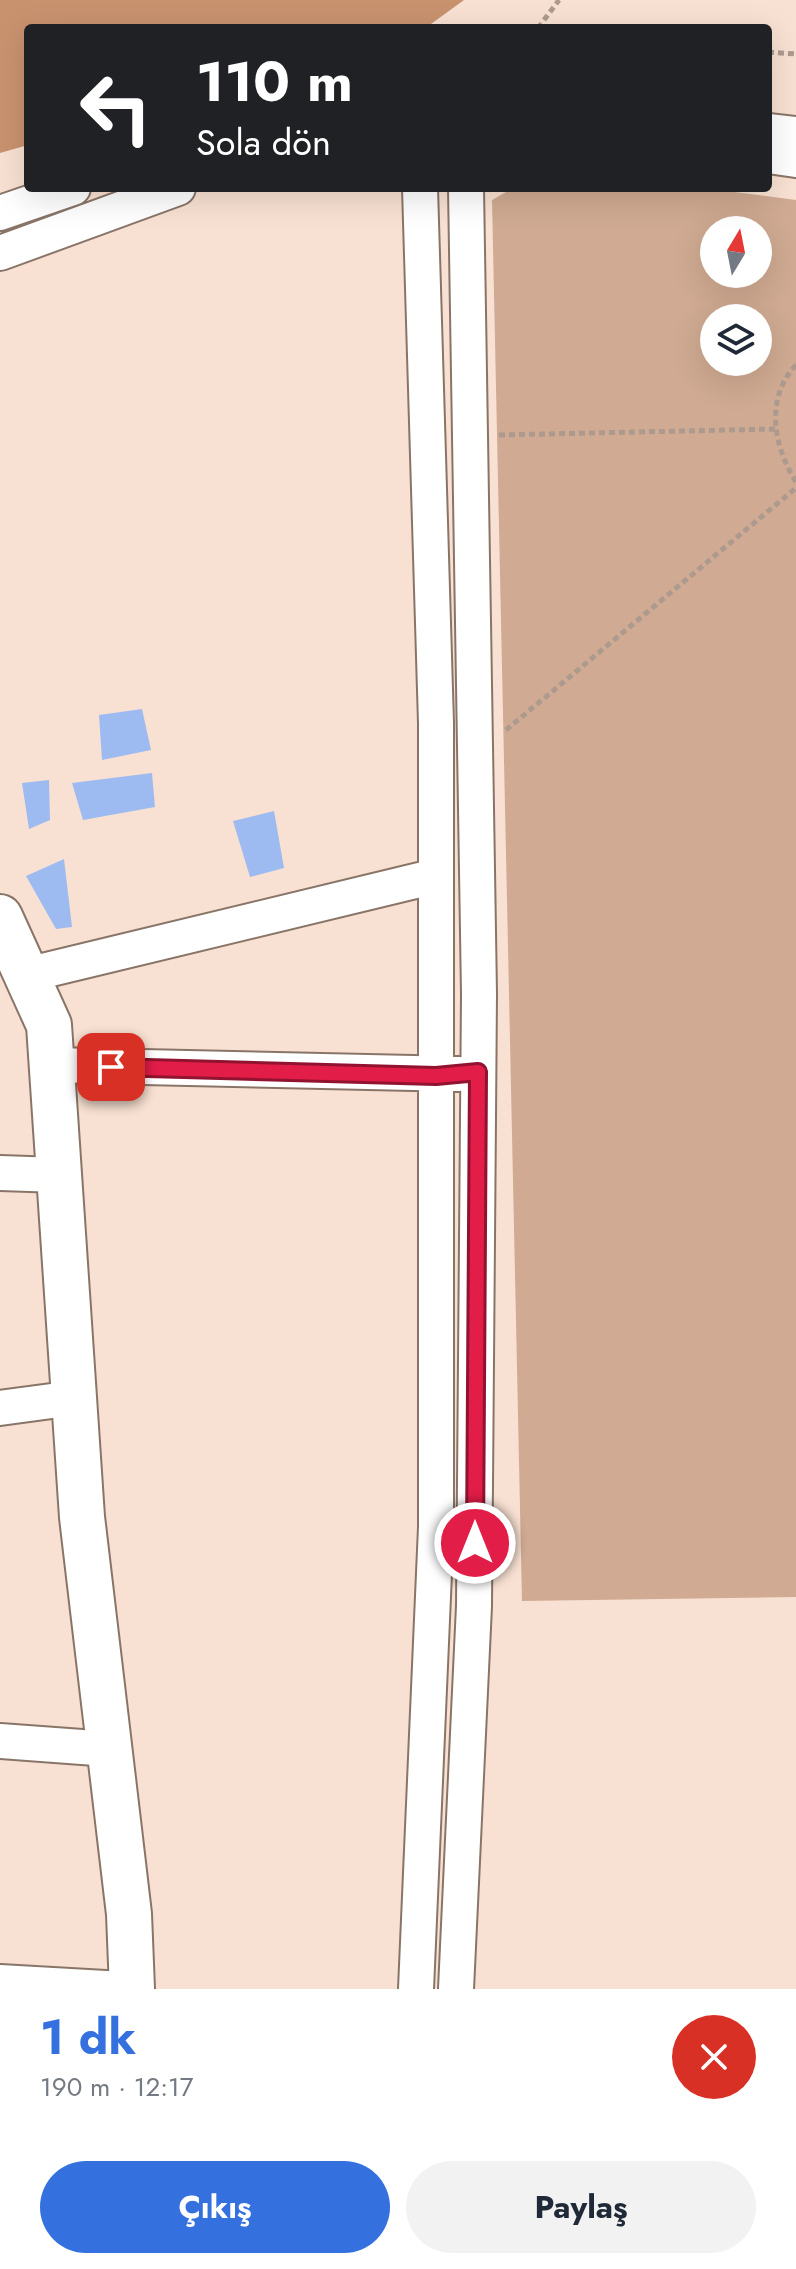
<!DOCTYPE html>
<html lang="tr">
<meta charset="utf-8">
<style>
:root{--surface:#fff;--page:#f2f2f3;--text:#1f2937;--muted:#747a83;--accent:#3570df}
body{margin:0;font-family:Jost,sans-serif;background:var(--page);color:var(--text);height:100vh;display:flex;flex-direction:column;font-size:30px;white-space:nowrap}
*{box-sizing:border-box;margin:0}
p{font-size:26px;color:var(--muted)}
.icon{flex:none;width:44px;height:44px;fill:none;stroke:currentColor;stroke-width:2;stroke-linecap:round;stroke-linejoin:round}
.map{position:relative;height:1989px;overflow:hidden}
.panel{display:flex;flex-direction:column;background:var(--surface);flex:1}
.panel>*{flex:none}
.banner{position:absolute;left:24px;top:24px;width:748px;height:168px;border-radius:8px;box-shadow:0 8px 32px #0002;background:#202124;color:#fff;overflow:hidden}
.needle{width:52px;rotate:10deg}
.controls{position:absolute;left:700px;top:216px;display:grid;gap:16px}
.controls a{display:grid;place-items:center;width:72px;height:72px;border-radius:50%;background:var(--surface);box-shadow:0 8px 32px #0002;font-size:40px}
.pin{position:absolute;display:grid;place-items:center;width:68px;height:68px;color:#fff;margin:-34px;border-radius:16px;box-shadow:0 4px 12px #0006}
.me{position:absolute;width:88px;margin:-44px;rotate:0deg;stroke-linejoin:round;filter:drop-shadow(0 0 6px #0008)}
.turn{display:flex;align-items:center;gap:28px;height:168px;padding:0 40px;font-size:36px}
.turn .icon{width:104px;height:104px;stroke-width:2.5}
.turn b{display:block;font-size:56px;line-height:68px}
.round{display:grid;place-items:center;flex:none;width:84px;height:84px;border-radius:42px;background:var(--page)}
.overview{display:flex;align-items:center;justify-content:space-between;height:136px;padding:0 40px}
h1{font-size:48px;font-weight:700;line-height:60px;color:var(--accent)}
.button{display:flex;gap:16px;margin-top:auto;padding:16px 40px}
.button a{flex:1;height:92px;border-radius:48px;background:var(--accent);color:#fff;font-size:32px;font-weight:700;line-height:92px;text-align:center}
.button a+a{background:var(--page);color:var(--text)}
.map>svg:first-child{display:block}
.green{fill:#d0aa92;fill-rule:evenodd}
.water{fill:#c9926f}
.building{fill:#9dbbf0}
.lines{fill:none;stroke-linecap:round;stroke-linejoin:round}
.minor-casing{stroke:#897568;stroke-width:38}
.major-casing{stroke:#897568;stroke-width:48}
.path{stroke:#ad9a8f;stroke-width:5;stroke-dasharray:6 4;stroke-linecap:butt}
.minor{stroke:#fff;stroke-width:34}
.major{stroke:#fff;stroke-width:44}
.route-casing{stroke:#92132f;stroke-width:20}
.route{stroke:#e11d48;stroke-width:14}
</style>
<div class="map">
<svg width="796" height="1989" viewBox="0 0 796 1989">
<rect width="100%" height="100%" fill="#f8e1d2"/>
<path class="green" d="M513,188H703L796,200V1597L522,1601L492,200ZM714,230H758V274H714ZM714,318H758V362H714Z"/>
<path class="water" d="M0,0H464L431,24L414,28H28V145L0,153Z"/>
<path class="building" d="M142,709L151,750L102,760L99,715Z
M152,773L155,807L83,820L72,783Z
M49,780L50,820L29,829L22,783Z
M274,811L284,868L250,877L233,821Z
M64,859L72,927L56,929L26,876Z"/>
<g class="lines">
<g class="minor-casing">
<path id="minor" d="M768,131L796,134
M768,156L796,160
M0,213L73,188
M0,253L178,188
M26,975L436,876
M52,1065L459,1074
M0,1173L59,1175
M0,1408L74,1398
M0,1741L109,1749
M0,1982L123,1989
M416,1989L436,1527V723L420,188
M456,1989L474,1606L479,994L466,188"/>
</g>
<g class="major-casing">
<path id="major" d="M0,917L49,1025L82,1517L129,1914L132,1989"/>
</g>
<path class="path" d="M538,28L559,0
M768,52L796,54
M796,365C764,399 774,447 796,482
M499,435L775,429
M506,730L796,488"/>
<use href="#minor" class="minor"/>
<use href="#major" class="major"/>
</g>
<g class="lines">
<g class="route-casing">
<path id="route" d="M111,1067L436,1076L478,1072L475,1543"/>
</g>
<use href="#route" class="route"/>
</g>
</svg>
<div class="controls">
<a><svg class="needle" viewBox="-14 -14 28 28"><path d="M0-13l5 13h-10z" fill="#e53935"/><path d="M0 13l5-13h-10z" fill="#747a83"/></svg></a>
<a><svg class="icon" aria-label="layers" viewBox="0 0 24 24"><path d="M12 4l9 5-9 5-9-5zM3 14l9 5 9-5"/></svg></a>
</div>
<div class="pin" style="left:111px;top:1067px;background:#d93025"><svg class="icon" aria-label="arrive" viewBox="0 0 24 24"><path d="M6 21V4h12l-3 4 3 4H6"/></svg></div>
<svg class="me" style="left:475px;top:1543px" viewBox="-20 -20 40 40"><circle r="17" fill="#e11d48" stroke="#fff" stroke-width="3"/><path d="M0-11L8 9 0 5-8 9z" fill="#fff"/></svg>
<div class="banner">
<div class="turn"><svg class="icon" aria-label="left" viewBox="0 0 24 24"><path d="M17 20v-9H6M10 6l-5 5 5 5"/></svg><div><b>110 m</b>Sola dön</div></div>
</div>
</div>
<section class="panel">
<div class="overview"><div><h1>1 dk</h1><p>190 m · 12:17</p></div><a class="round" style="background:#d93025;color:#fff"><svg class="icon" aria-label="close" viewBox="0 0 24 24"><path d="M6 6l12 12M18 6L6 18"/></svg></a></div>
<div class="button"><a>Çıkış</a><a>Paylaş</a></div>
</section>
